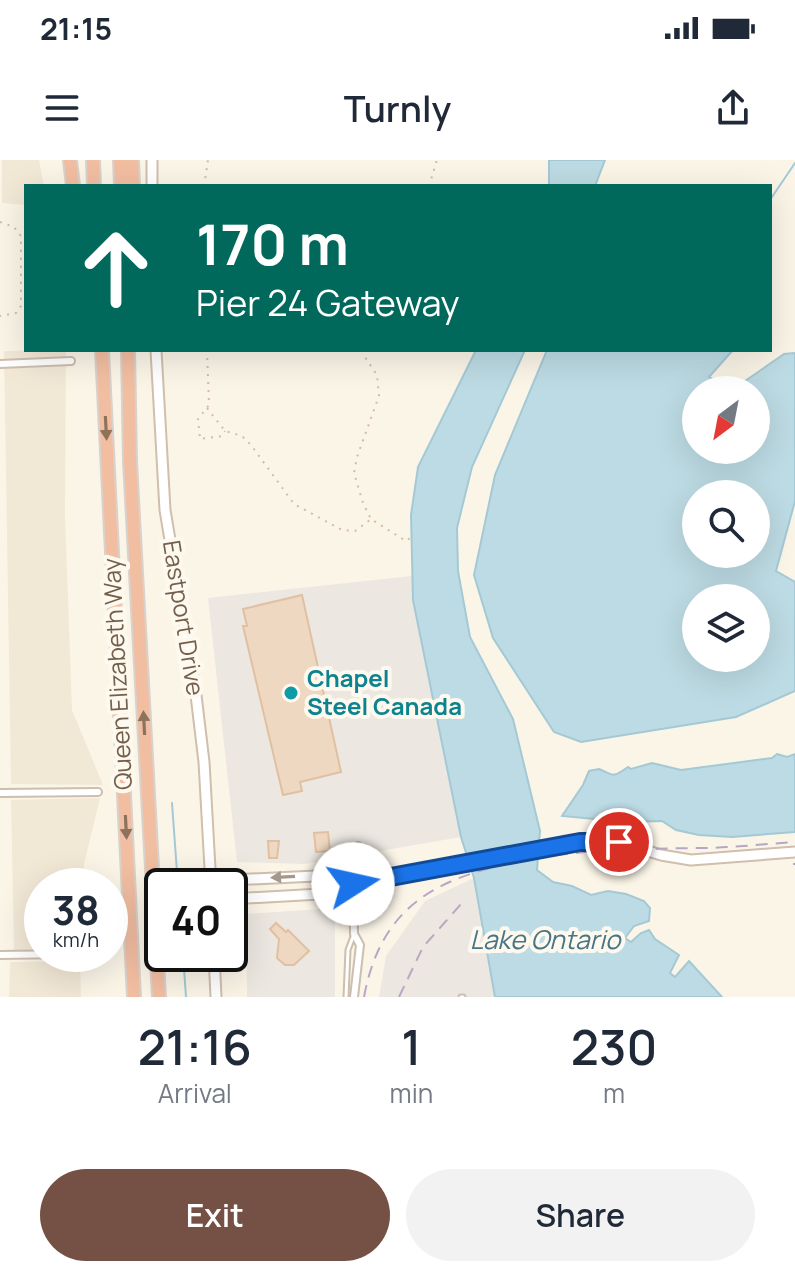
<!DOCTYPE html>
<style>
:root{--surface:#fff;--page:#f2f2f3;--text:#1f2937;--muted:#747a83;--accent:#755044}
body{margin:0;font-family:Manrope,sans-serif;background:var(--page);color:var(--text);height:100vh;display:flex;flex-direction:column;font-size:30px;white-space:nowrap}
*{box-sizing:border-box;margin:0}
p{font-size:26px;color:var(--muted)}
.icon{flex:none;width:44px;height:44px;fill:none;stroke:currentColor;stroke-width:2;stroke-linecap:round;stroke-linejoin:round}
.map{position:relative;height:837px;overflow:hidden}
.panel{display:flex;flex-direction:column;background:var(--surface);flex:1}
.panel>*{flex:none}
.top-card{position:absolute;left:24px;top:24px;width:748px;height:168px;border-radius:0px;box-shadow:0 8px 32px #0002;background:#00695c;color:#fff;overflow:hidden}
.needle{width:52px;rotate:212deg}
.controls{position:absolute;left:682px;top:216px;display:grid;gap:16px}
.controls a{display:grid;place-items:center;width:88px;height:88px;border-radius:50%;background:var(--surface);box-shadow:0 8px 32px #0002;font-size:40px}
.speed{position:absolute;left:24px;top:708px;display:flex;gap:16px;font-size:40px;font-weight:700;text-align:center}
.speed>*{display:grid;place-content:center;width:104px;height:104px;border-radius:50%;background:var(--surface);box-shadow:0 8px 32px #0002;line-height:1}
.speed small{font-size:20px;font-weight:400}
.speed .limit{border:4px solid #111;border-radius:12px;background:#fff;color:#111}
.pin{position:absolute;display:grid;place-items:center;width:68px;height:68px;color:#fff;margin:-34px;border:4px solid #fff;border-radius:50%;box-shadow:0 2px 8px #0007}
.me{position:absolute;width:88px;margin:-44px;rotate:80deg;stroke-linejoin:round;filter:drop-shadow(0 0 6px #0008)}
.turn{display:flex;align-items:center;gap:28px;height:168px;padding:0 40px;font-size:36px}
.turn .icon{width:104px;height:104px;stroke-width:2.5}
.turn b{display:block;font-size:56px;line-height:68px}
.eta{display:flex;justify-content:space-evenly;align-items:center;height:136px;text-align:center}
.eta b{font-size:48px;font-weight:600;line-height:56px}
.action{display:flex;gap:16px;margin-top:auto;padding:16px 40px}
.action a{flex:1;height:92px;border-radius:48px;background:var(--accent);color:#fff;font-size:32px;font-weight:600;line-height:92px;text-align:center}
.action a+a{background:var(--page);color:var(--text)}
.status{display:flex;justify-content:space-between;align-items:center;height:56px;padding:0 40px;background:var(--surface);direction:ltr}
.status svg{height:22px;fill:currentColor}
header{display:flex;justify-content:space-between;align-items:center;height:104px;padding:0 40px;background:var(--surface);font-size:36px;font-weight:600}
.map>svg:first-child{display:block}
.residential{fill:#f2e8d6}
.industrial{fill:#ece7e1}
.water{fill:#bddbe4;stroke:#a4c9d5;stroke-width:2;fill-rule:evenodd}
.lines{fill:none;stroke-linecap:round;stroke-linejoin:round}
.stream{stroke:#a4c9d5;stroke-width:2}
.building{fill:#efd8c1;stroke:#e1c0a2;stroke-width:2}
.lane-casing{stroke:#cdbeae;stroke-width:7}
.street-casing{stroke:#cdbeae;stroke-width:10}
.secondary-casing{stroke:#cfbfac;stroke-width:13}
.highway-casing{stroke:#d8d2cd;stroke-width:16}
.path{stroke:#d4bba4;stroke-width:2;stroke-dasharray:2 6;stroke-linecap:butt}
.lane{stroke:#fff;stroke-width:3}
.street{stroke:#fff;stroke-width:6}
.secondary{stroke:#fff;stroke-width:9}
.highway{stroke:#f2bea2;stroke-width:12}
.rail{stroke:#b9a6c5;stroke-width:2;stroke-dasharray:12 8;stroke-linecap:butt}
.oneway{fill:#8d725e}
.oneway2{fill:#a5978b}
.route-casing{stroke:#114b97;stroke-width:20}
.route{stroke:#1a73e8;stroke-width:14}
.culture-dot{fill:#0f9aa8;stroke:#fef9ee;stroke-width:3}
.labels{text-anchor:middle;stroke-width:8;stroke-linejoin:round;paint-order:stroke}
.street-label{font-size:24px;fill:#745f4d;stroke:#fef9ee}
.culture-label{font-size:24px;font-weight:bold;fill:#0d838f;stroke:#fef9ee;text-anchor:start}
.water-label{font-size:26px;font-style:italic;fill:#487585;stroke:#fef9ee}
</style>
<div class="status"><b>21:15</b><svg viewBox="0 0 49 12"><path d="M0 12V9h3v3zM5 12V6h3v6zM10 12V3h3v9zM15 12V0h3v12zM26 1h20v11H26zM47 4h2v5h-2z"/></svg></div>
<header><svg class="icon" aria-label="menu" viewBox="0 0 24 24"><path d="M4 6h16M4 12h16M4 18h16"/></svg>Turnly<svg class="icon" aria-label="share" viewBox="0 0 24 24"><path d="M12 15V3M7 8l5-5 5 5M5 13v7h14v-7"/></svg></header>
<div class="map">
<svg width="795" height="837" viewBox="0 0 795 837">
<rect width="100%" height="100%" fill="#fbf5e8"/>
<path class="residential" d="M2,0H39L44,26H26V45L2,43Z
M66,190L65,355L72,550L103,625L11,624L4,191Z
M100,638L84,704V726H42V789L14,790L11,640Z
M80,801L81,837H9L10,802Z"/>
<path class="industrial" d="M412,416L413,440L461,677L305,704L237,702L208,438Z
M474,718L495,837H379L386,796L425,741Z
M335,748V837H247L246,754Z"/>
<path class="water" d="M549,0H605L595,26H549Z
M476,190H525L472,307L457,368L458,411L470,477L513,559L540,671L537,710L553,722L572,726L591,735L608,731L626,734L644,741L650,748L649,761L634,766L625,778L631,782L641,773L649,770L655,779L679,795L670,813L675,817L689,801L722,837H495L474,718L461,677L413,440L411,355L418,307Z
M547,190H733L709,217L732,230L784,194L795,193V341L776,411L795,422V531L736,557L581,582L554,572L493,478L474,415L495,315ZM756,230V290H696V230ZM756,334V394H696V334ZM756,438V498H696V438Z
M777,594L787,597L795,594V672L732,677L699,675L676,670L662,661L627,662L562,656L583,625L589,611L599,609C614,615 611,619 628,607L631,609L652,603L681,610L772,598Z"/>
<g class="lines">
<path class="stream" d="M770,40L795,3
M172,643L178,726
M183,794L186,837"/>
</g>
<path class="building" d="M302,435L341,612L300,622L302,631L283,635L243,466H247L243,449Z
M328,672L330,691L316,692L314,673Z
M268,681H279L277,698H269Z
M276,763L286,772L288,770L309,791L294,805H285L277,798L279,779L270,769Z"/>
<g class="lines">
<g class="lane-casing">
<path id="lane" d="M346,837L348,790L354,774
M461,837H463"/>
</g>
<g class="street-casing">
<path id="street" d="M0,204L71,201
M0,633L98,632
M0,795L71,794
M354,837L360,785L354,774L353,724L358,686"/>
</g>
<g class="secondary-casing">
<path id="secondary" d="M152,0V26
M156,190L165,350L196,535L204,602L211,726
M211,721L336,715L353,724
M230,739L338,733L353,724L595,681L619,682L661,695L691,700L795,692
M214,794L216,837"/>
</g>
<g class="highway-casing">
<path id="highway" d="M70,0L73,26
M93,0L94,26
M120,0L121,26
M132,0L133,26
M102,190L134,837
M128,190L130,302L159,837"/>
</g>
<path class="path" d="M204,26L208,0
M429,26L437,0
M0,62L14,67L21,76V146L16,153L0,156
M207,190L209,245L198,259L200,279L222,276L225,271
M364,190L365,197L377,215L379,236L357,297L354,313L363,343L371,359L406,381L410,378
M207,248L225,271L242,276L251,285L294,344L342,370L355,371L370,360"/>
<use href="#lane" class="lane"/>
<use href="#street" class="street"/>
<use href="#secondary" class="secondary"/>
<use href="#highway" class="highway"/>
<path class="rail" d="M793,704H795
M364,837C381,745 438,717 522,701C581,689 638,689 698,688C730,688 763,684 795,682
M399,837L423,787L462,743"/>
</g>
<defs><path id="oneway-solid" d="M-6-.8H1V-3.2L6.5 0L1 3.2V.8H-6Z" transform="scale(2)"/></defs>
<g class="oneway">
<use href="#oneway-solid" transform="translate(106 268) rotate(87)"/>
<use href="#oneway-solid" transform="translate(144 563) rotate(-93)"/>
<use href="#oneway-solid" transform="translate(126 667) rotate(87)"/>
</g>
<use class="oneway2" href="#oneway-solid" transform="translate(283 717) rotate(177)"/>
<g class="lines">
<g class="route-casing">
<path id="route" d="M353,724L580,682H619"/>
</g>
<use href="#route" class="route"/>
</g>
<circle class="culture-dot" cx="291" cy="533" r="8"/>
<g class="labels">
<g class="street-label">
<text transform="translate(183 458) rotate(81)" y="8">Eastport Drive</text>
<text transform="translate(118 514) rotate(-93)" y="8">Queen Elizabeth Way</text>
</g>
<g class="culture-label">
<text x="307" y="527">Chapel<tspan x="307" dy="28">Steel Canada</tspan></text>
</g>
<g class="water-label">
<text x="545" y="789">Lake Ontario</text>
</g>
</g>
</svg>
<div class="controls">
<a><svg class="needle" viewBox="-14 -14 28 28"><path d="M0-13l5 13h-10z" fill="#e53935"/><path d="M0 13l5-13h-10z" fill="#747a83"/></svg></a>
<a><svg class="icon" aria-label="search" viewBox="0 0 24 24"><circle cx="10" cy="10" r="6"/><path d="M15 15l6 6"/></svg></a>
<a><svg class="icon" aria-label="layers" viewBox="0 0 24 24"><path d="M12 4l9 5-9 5-9-5zM3 14l9 5 9-5"/></svg></a>
</div>
<div class="speed"><div>38<small>km/h</small></div><div class="limit">40</div></div>
<div class="pin" style="left:619px;top:682px;background:#d93025"><svg class="icon" aria-label="arrive" viewBox="0 0 24 24"><path d="M6 21V4h12l-3 4 3 4H6"/></svg></div>
<svg class="me" style="left:353px;top:724px" viewBox="-20 -20 40 40"><circle r="19" fill="#fff"/><path d="M0-13L10 11 0 6-10 11z" fill="#1a73e8"/></svg>
<div class="top-card">
<div class="turn"><svg class="icon" aria-label="ahead" viewBox="0 0 24 24"><path d="M12 20V5M6 11l6-6 6 6"/></svg><div><b>170 m</b>Pier 24 Gateway</div></div>
</div>
</div>
<section class="panel">
<div class="eta">
<div><b>21:16</b><p>Arrival</p></div>
<div><b>1</b><p>min</p></div>
<div><b>230</b><p>m</p></div>
</div>
<div class="action"><a>Exit</a><a>Share</a></div>
</section>
